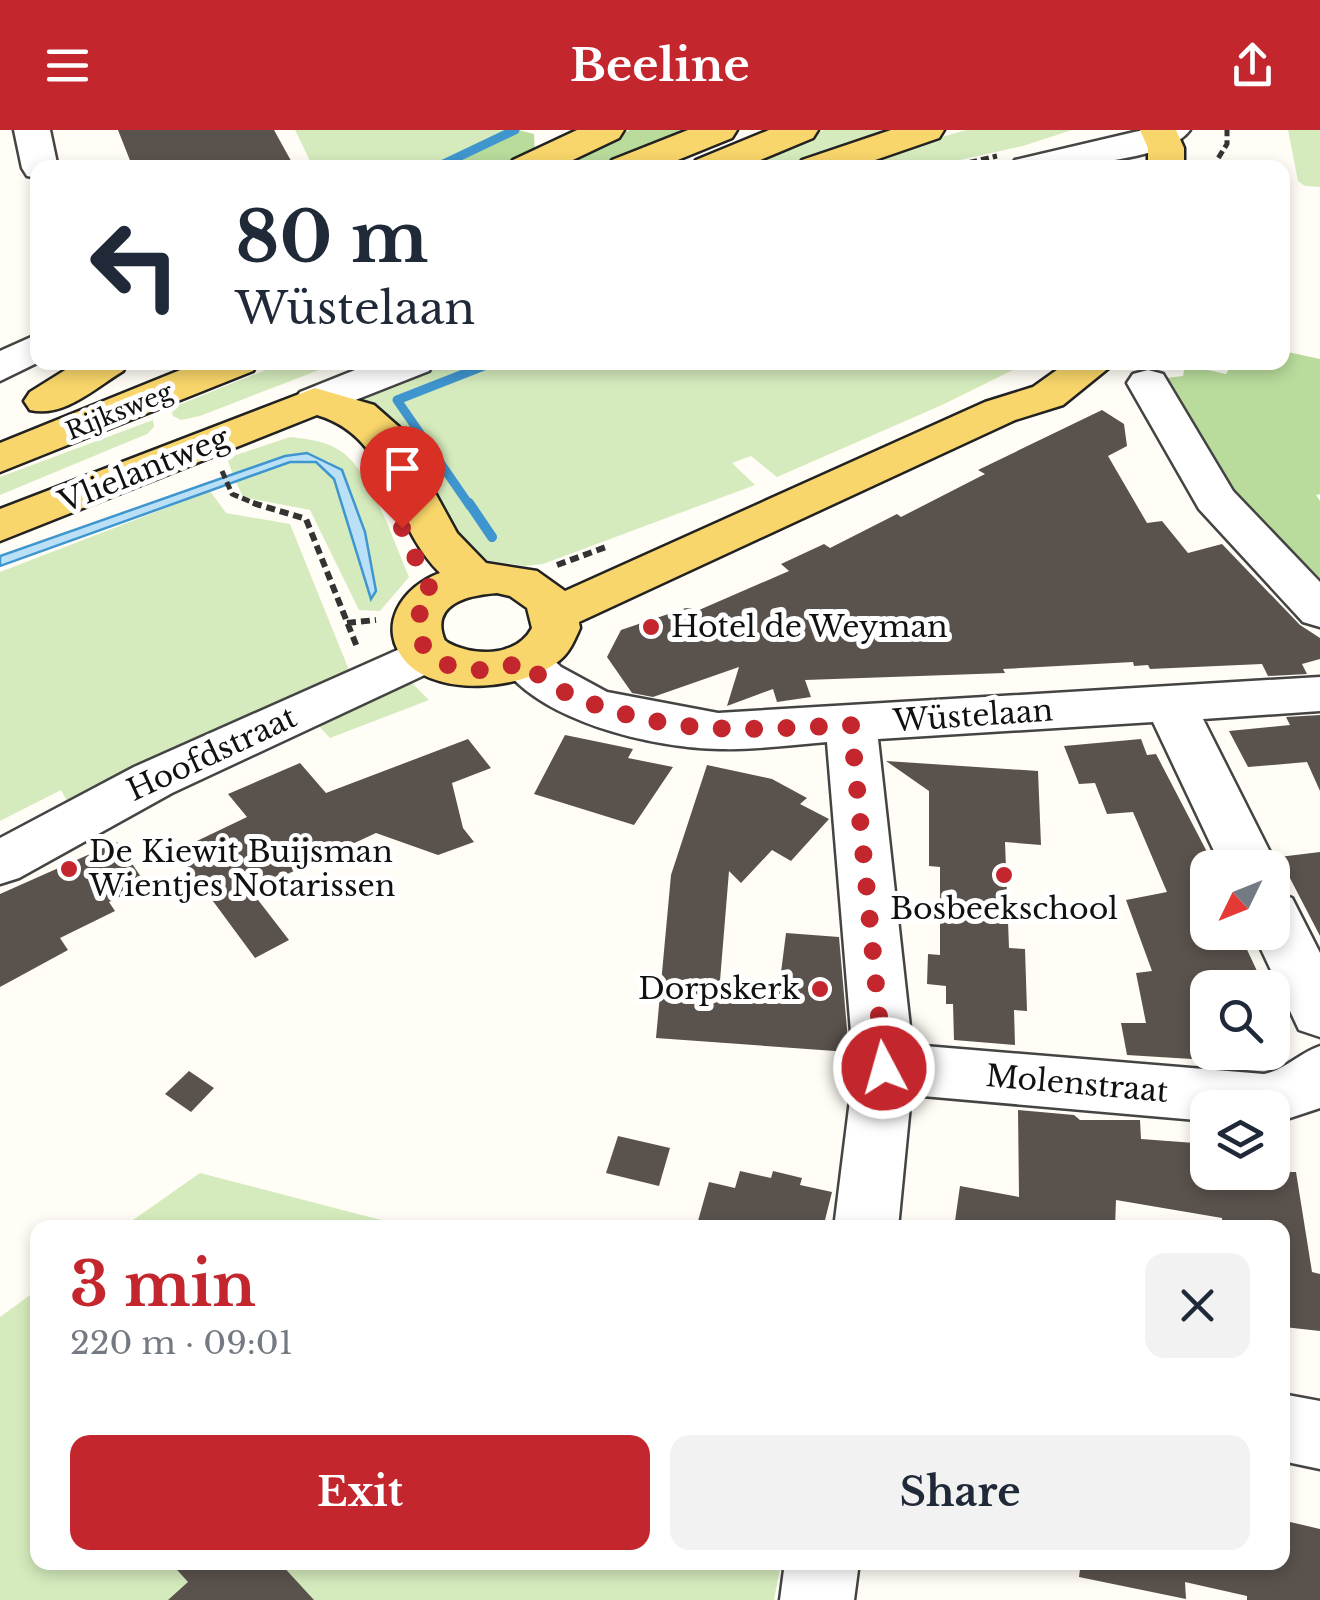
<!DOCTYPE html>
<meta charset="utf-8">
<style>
:root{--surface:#fff;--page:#f2f2f3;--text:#1f2937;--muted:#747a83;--accent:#c4262e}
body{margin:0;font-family:"Libre Baskerville",serif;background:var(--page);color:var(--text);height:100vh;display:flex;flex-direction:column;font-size:38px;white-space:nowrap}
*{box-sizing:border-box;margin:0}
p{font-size:32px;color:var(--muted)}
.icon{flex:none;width:55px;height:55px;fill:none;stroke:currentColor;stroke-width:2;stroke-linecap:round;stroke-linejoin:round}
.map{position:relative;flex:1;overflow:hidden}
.side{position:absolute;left:30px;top:1090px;width:1260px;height:350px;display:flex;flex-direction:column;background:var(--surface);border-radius:20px;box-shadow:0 5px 15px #0003}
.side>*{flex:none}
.guide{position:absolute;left:30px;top:30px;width:1260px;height:210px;border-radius:20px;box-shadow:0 5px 15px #0003;background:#fff;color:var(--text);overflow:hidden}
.needle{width:65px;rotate:227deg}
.buttons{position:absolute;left:1190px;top:720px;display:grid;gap:20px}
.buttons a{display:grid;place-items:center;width:100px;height:100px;border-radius:20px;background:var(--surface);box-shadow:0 5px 15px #0003;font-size:50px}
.pin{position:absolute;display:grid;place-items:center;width:85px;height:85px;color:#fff;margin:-102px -42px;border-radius:50% 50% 50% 0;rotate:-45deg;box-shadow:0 0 10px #0007}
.pin .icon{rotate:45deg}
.me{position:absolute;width:110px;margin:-55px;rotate:354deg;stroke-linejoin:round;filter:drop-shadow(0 0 8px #0008)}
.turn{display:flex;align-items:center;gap:35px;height:210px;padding:0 40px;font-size:45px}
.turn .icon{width:130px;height:130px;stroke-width:2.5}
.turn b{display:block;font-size:70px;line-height:85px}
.round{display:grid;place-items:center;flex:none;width:105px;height:105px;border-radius:20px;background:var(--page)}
.headline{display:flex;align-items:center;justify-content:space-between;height:170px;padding:0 40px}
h1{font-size:60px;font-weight:700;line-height:75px;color:var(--accent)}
.primary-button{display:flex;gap:20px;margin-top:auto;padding:20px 40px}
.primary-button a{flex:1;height:115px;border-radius:20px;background:var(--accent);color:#fff;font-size:40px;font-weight:700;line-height:115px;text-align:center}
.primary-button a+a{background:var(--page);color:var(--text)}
header{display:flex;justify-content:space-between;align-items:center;height:130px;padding:0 40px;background:var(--accent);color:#fff;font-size:45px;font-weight:700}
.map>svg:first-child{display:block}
.green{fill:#d5ebbd}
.forest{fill:#b9dc9c}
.water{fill:#b9e0f7;stroke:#3f96cf;stroke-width:2.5}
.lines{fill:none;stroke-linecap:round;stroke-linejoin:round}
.stream-far1{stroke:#3f96cf;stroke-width:9}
.stream{stroke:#3f96cf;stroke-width:10}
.building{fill:#5a524d}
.minor-casing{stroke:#444;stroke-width:5}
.major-casing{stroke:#222;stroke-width:5}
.path-far1{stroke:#333;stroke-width:5;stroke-dasharray:8 4;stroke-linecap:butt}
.path{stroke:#333;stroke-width:6;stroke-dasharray:9 5;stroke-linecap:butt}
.minor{fill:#fff;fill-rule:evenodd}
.major{fill:#f9d66b;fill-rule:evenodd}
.route{stroke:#c4262e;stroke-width:18;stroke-dasharray:0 32.4}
.poi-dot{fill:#c4262e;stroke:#fff;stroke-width:4}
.labels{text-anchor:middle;stroke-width:10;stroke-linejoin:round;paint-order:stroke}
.far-street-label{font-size:25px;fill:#111;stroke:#fff}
.street-label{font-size:30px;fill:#111;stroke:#fff}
.poi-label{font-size:30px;fill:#111;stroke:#fff;text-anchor:start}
</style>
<header><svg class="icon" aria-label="menu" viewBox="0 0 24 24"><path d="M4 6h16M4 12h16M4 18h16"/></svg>Beeline<svg class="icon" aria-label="share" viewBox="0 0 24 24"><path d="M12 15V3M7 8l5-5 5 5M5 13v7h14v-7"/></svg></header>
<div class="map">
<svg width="1320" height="1470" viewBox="0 0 1320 1470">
<rect width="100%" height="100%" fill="#fffdf5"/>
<path class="green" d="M295,0H518L434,38L313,37Z
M824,0H888L787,37L733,38Z
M966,0H1072L1023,16L929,37L836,38Z
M1288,0H1320V57L1305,56L1298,51Z
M283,233H337L200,286L181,290L173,286L171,278Z
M444,233H1027L942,275L777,347L751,326L732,333L755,355L543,434L525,436L470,428L348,267Z
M153,290L154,297L147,304L0,365V347Z
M290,307C308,309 327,311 342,322C372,343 394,413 409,447L380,481L359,480L310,380L243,367L236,352L291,332H316L333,348L372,468L329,331L285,326L233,345L227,328Z
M210,361L226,383L290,394L351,545L71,678L61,660L0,691V442Z
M410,551L429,570L330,608L317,594Z
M200,1043L408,1097H123Z
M37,1160L38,1432L781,1433L774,1470H0V1187Z"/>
<path class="forest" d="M518,0L534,4L535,24L506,37L434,38Z
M630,0H699L604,37L549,38Z
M1283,221L1320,229V364L1316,365L1320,371V460L1223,359L1158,249L1183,246L1185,235L1226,244L1232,233L1282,232Z"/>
<path class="water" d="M307,323L342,340L365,402L376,461L371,469L334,349L316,332H290L0,436V426L285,326Z"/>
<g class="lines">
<path class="stream-far1" d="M435,38L515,0
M470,376L397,270L494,232"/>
<path class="stream" d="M469,373L492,407"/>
</g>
<path class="building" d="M118,0H274L295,38H133Z
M1102,280L1124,294L1127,316L1108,326L1147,393L1162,391L1188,423L1222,414L1300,495L1320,508V529L1302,534L1307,544L1268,546L1262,534L1150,539L1148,535L1134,536L1133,532L1003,539L1005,543L805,550L811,567L777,572L773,559L727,576L739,537L653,567L632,563L607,527L621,500L686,478L699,480L789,441L781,434L824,414L830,418L897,384L901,387L985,344L978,340Z
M1320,585V661L1307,632L1248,637L1229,601L1290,595L1286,587Z
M565,605L633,619L628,628L673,637L634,695L534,664Z
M468,609L491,638L452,653L463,698L474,712L438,725L376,703L251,761L289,810L255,828L176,721L247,687L228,664L300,633L326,663Z
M1141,609L1147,625L1156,624L1206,720L1208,814L1242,809L1265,858H1208V930L1127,925L1121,893H1146L1136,843L1152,841L1126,770L1167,762L1133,682L1107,684L1095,653L1079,654L1064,616Z
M886,631L1038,641L1041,715L1005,712L1009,818L1025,819L1027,881L1014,880L1015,915L954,910L953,874H946V856L927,854L928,824L940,825V737L929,736V661Z
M707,635L772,649L807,668L800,674L829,689L791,731L772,720L741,753L729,741L719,863L778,866L786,803L839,807L849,922L656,908L671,745Z
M117,712L146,754L109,772L115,781L60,808L68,820L0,857V764Z
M1320,722V806L1279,727Z
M189,941L214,958L191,982L165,964Z
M1018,980L1074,985L1080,990H1140L1141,1009L1208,1014V1042H1296L1312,1142L1320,1144V1201L1284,1197L1282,1098H1223L1222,1088L1116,1070L1115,1098H954L960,1056L1019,1067Z
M618,1006L670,1018L659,1056L606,1043Z
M740,1041L771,1048L773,1041L802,1048L800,1055L832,1062L823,1098H696L709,1052L735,1058Z
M1286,1391L1320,1399V1470H1247V1466L1185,1452L1186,1469L1079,1447L1081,1432H1282Z
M170,1432H279L314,1470H168L188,1452Z"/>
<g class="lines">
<g class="minor-casing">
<path id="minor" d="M14,0H50L58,38H38V48L27,46L22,38Z
M1143,0H1190C1167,33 1049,38 1010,38L1015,30Z
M38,204L39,232L0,251V221Z
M375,232H434L429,241L330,280L315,284L300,280L294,271L300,262Z
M1148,240L1163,244L1233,361L1320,452V497L1303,492L1199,379L1127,253L1133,244Z
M429,506L446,511L454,523L446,535L172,663L19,748L0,754V708L134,637Z
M524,514L542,519L561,537L607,562L718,583L1320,547V581L1203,589L1278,738L1272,747V738H1222L1153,592L878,609L912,915L1264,944C1285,940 1299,923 1320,916V978L1272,994V978H1208V991L911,965L898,1098H834L854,938L827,612C791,615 755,620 720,619C653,618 536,591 499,531L506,519Z
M1272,761L1292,768L1320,823V907L1299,900L1253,802H1272Z
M1282,1264L1320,1271V1339L1282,1331Z
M785,1432H859L854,1470H780Z"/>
</g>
<g class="major-casing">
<path id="major" d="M577,0H624L619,8L556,38H508L513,30Z
M688,0H737L732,8L658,38H607L612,30Z
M769,0H818L813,8L741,38H691L696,30Z
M891,0H944L939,8L852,38H797L802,30Z
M1140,0H1176L1184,18V38H1148V18Z
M78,232H128L123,241C95,258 64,288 30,280L24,271L30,262Z
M200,232H258L253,241L0,342V313Z
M1068,232H1116L1063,275L1015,290L579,492L580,498C575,509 570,522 560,530C526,559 441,568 407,533C374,497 403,456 440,443C387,391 394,308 317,285L0,411V379L315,258L374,275L399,297L457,403L486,433L537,441L565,461L985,272L1033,257ZM497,463L510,466L527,478L532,498C516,528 471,527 445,511C429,474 468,465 497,463Z"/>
</g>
<path class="path-far1" d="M946,38L997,26
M1212,38L1227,14V0
M222,341L232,364L261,376"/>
<path class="path" d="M253,373L306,389L357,517
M557,435L606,417
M347,493L376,490"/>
<use href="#minor" class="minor"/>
<use href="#major" class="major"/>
</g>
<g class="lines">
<path class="route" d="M402,398L433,466C403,491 420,528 454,537C478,543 502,540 524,531C546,555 566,564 596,575C687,607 758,599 851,595L884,938"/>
</g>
<g class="poi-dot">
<circle cx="651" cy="497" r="10"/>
<circle cx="69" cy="739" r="10"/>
<circle cx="1004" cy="745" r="10"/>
<circle cx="820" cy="859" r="10"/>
</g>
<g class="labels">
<g class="far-street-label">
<text transform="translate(119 281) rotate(-22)" y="9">Rijksweg</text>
</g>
<g class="street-label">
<text transform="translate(144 340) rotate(-22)" y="10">Vlielantweg</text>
<text transform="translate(973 586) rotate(-4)" y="10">Wüstelaan</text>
<text transform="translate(212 624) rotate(-25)" y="10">Hoofdstraat</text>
<text transform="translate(1077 954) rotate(5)" y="10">Molenstraat</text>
</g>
<g class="poi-label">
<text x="671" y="507">Hotel de Weyman</text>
<text x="89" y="732">De Kiewit Buijsman<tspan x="89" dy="34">Wientjes Notarissen</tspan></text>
<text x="1004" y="789" text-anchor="middle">Bosbeekschool</text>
<text x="800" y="869" text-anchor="end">Dorpskerk</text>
</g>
</g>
</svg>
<div class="buttons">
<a><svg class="needle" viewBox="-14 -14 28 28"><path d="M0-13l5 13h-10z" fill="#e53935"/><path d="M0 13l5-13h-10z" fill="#747a83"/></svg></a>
<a><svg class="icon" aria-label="search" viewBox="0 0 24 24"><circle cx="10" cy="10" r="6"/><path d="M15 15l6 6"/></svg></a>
<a><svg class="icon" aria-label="layers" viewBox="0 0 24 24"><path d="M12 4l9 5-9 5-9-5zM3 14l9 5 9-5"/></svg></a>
</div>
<div class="pin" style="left:402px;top:398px;background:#d93025"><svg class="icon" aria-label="arrive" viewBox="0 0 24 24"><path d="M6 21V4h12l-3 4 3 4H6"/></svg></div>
<svg class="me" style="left:884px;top:938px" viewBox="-20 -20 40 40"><circle r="17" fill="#c4262e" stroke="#fff" stroke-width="3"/><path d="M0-11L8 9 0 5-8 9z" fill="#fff"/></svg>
<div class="guide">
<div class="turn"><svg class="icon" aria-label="left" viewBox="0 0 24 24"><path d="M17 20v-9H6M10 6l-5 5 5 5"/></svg><div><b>80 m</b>Wüstelaan</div></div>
</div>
<section class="side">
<div class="headline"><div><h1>3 min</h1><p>220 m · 09:01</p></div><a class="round"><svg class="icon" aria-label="close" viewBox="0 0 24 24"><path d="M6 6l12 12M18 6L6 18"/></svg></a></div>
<div class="primary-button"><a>Exit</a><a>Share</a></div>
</section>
</div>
